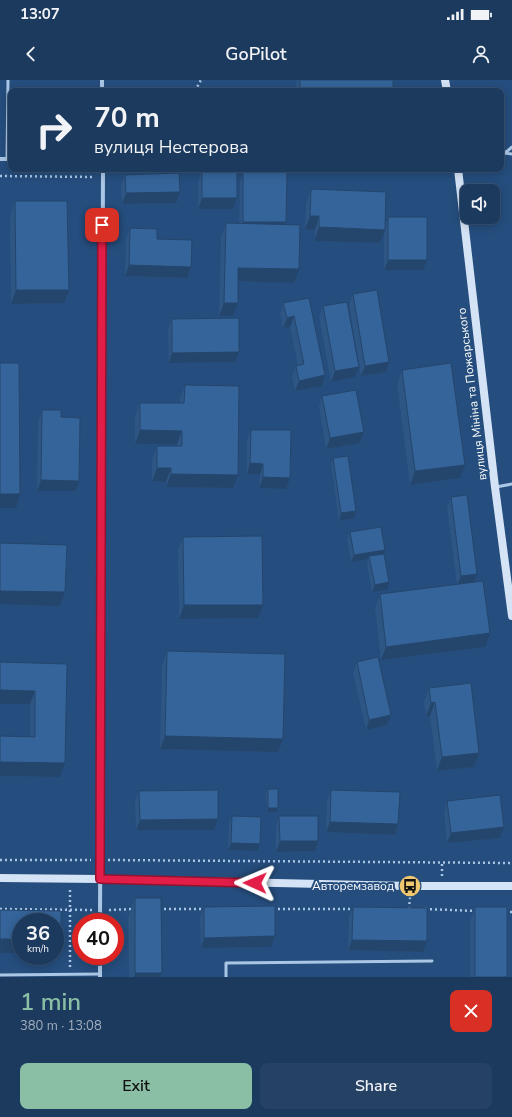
<!DOCTYPE html>
<meta charset="utf-8">
<style>
:root{--surface:#1c3a5e;--page:#254164;--text:#f1f3f6;--muted:#a0adbc;--line:#3a5473;--accent:#8abfa5}
body{margin:0;font-family:"Nunito Sans",sans-serif;background:var(--page);color:var(--text);height:100vh;display:flex;flex-direction:column;font-size:15px;white-space:nowrap}
*{box-sizing:border-box;margin:0}
p{font-size:13px;color:var(--muted)}
.icon{flex:none;width:22px;height:22px;fill:none;stroke:currentColor;stroke-width:2;stroke-linecap:round;stroke-linejoin:round}
.map{position:relative;height:897px;overflow:hidden}
.drawer{display:flex;flex-direction:column;background:var(--surface);flex:1}
.drawer>*{flex:none}
.top-card{position:absolute;left:8px;top:8px;width:496px;height:84px;border-radius:8px;box-shadow:0 2px 10px #0003,0 0 0 1px var(--line);background:#1c3a5e;color:var(--text);overflow:hidden}
.buttons{position:absolute;left:460px;top:104px;display:grid;gap:8px}
.buttons a{display:grid;place-items:center;width:40px;height:40px;border-radius:8px;background:var(--surface);box-shadow:0 2px 10px #0003,0 0 0 1px var(--line);font-size:20px}
.speed{position:absolute;left:12px;top:833px;display:flex;gap:8px;font-size:20px;font-weight:700;text-align:center}
.speed>*{display:grid;place-content:center;width:52px;height:52px;border-radius:50%;background:var(--surface);box-shadow:0 2px 10px #0003,0 0 0 1px var(--line);line-height:1}
.speed small{font-size:10px;font-weight:400}
.speed .limit{border:6px solid #d22;background:#fff;color:#111}
.pin{position:absolute;display:grid;place-items:center;width:34px;height:34px;color:#fff;margin:-17px;border-radius:8px;box-shadow:0 2px 6px #0006}
.me{position:absolute;width:44px;margin:-22px;rotate:271deg;stroke-linejoin:round;filter:drop-shadow(0 0 3px #0008)}
.turn{display:flex;align-items:center;gap:14px;height:84px;padding:0 20px;font-size:18px}
.turn .icon{width:52px;height:52px;stroke-width:2.5}
.turn b{display:block;font-size:28px;line-height:34px}
.round{display:grid;place-items:center;flex:none;width:42px;height:42px;border-radius:8px;background:var(--page)}
.overview{display:flex;align-items:center;justify-content:space-between;height:68px;padding:0 20px}
h1{font-size:24px;font-weight:600;line-height:30px;color:var(--accent)}
.action{display:flex;gap:8px;margin-top:auto;padding:8px 20px}
.action a{flex:1;height:46px;border-radius:8px;background:var(--accent);color:#111;font-size:16px;font-weight:600;line-height:46px;text-align:center}
.action a+a{background:var(--page);color:var(--text)}
.status{display:flex;justify-content:space-between;align-items:center;height:28px;padding:0 20px;background:var(--surface);direction:ltr}
.status svg{height:11px;fill:currentColor}
header{display:flex;justify-content:space-between;align-items:center;height:52px;padding:0 20px;background:var(--surface);font-size:18px;font-weight:600}
.map>svg:first-child{display:block}
.lines{fill:none;stroke-linecap:round;stroke-linejoin:round}
.path{stroke:#aac6e5;stroke-width:2.5;stroke-dasharray:2 3;stroke-linecap:butt}
.lane{stroke:#aac6e5;stroke-width:3}
.street{stroke:#aac6e5;stroke-width:4}
.secondary{stroke:#d4e3f5;stroke-width:8}
.wall{fill:#2e5684}
.shaded-wall{fill:#25466c}
.building{fill:#35649a;stroke:#25466c}
.route-casing{stroke:#92132f;stroke-width:10}
.route{stroke:#e11d48;stroke-width:7}
.labels{text-anchor:middle;stroke-width:4;stroke-linejoin:round;paint-order:stroke}
.street-label{font-size:12px;fill:#fff;stroke:#254d7d}
.poi-label{font-size:12px;fill:#fff;stroke:#254d7d;text-anchor:end}
</style>
<div class="status"><b>13:07</b><svg viewBox="0 0 49 12"><path d="M0 12V9h3v3zM5 12V6h3v6zM10 12V3h3v9zM15 12V0h3v12zM26 1h20v11H26zM47 4h2v5h-2z"/></svg></div>
<header><svg class="icon" aria-label="back" viewBox="0 0 24 24"><path d="M15 5l-7 7 7 7"/></svg>GoPilot<svg class="icon" aria-label="person" viewBox="0 0 24 24"><circle cx="12" cy="8" r="4"/><path d="M4 21q1-7 8-7t8 7"/></svg></header>
<div class="map">
<svg width="512" height="897" viewBox="0 0 512 897">
<rect width="100%" height="100%" fill="#254d7d"/>
<g class="lines">
<path class="path" d="M195,11L201,0
M0,96L95,97
M0,780H91
M108,780L512,783
M442,796V783
M0,829L92,830
M159,829H206
M273,829H356
M409,829L410,817
M425,829L476,831
M109,830L134,829
M505,832H512
M70,887V810"/>
<path class="lane" d="M505,73L512,67
M501,75H503L505,73L512,74
M7,79L8,0
M496,407L512,404
M0,895L100,894
M226,897V883L432,881"/>
<path class="street" d="M102,0V11
M0,79H11
M100,842L103,89
M100,897V876"/>
<path class="secondary" d="M445,0L447,11
M458,89L495,407L512,536
M0,798L100,799L410,806H512"/>
</g>
<path class="wall" d="M297,0H393V11H296V4Z
M202,90L237,118L233,129H198V101Z
M243,92L286,144L294,203L238,201V223L233,236H219L221,157L226,143H239L240,102Z
M125,95L176,123L122,124L121,105Z
M311,109L385,145L388,137L423,190H384V152L380,163L314,161L315,150L305,149L306,123Z
M15,121L64,223L11,224L10,135Z
M130,148L191,187L187,198L125,196L126,158Z
M353,214L386,292L361,296L349,225Z
M309,218L325,295L322,306L295,311L292,297L296,286H298L290,247L283,248L280,234L283,223Z
M323,226L359,287L355,297L331,302L319,237Z
M172,239L239,272L235,282L169,283L168,250Z
M402,290L460,398L410,405L397,304Z
M185,305L233,408L166,407V402L152,401V379L157,366H177V364H135V336L140,323H180V319Z
M322,316L364,352L360,363L326,369L319,326Z
M42,330L79,401L76,411H37L38,341Z
M251,350L286,409L259,408L260,394H247V360Z
M333,378L354,438L339,441L331,385Z
M451,417L474,502L485,567L381,580L375,528L380,514L457,504L447,428Z
M350,452L384,474L387,510L372,512L367,484L368,479L351,482L347,459Z
M183,457L258,538L179,539L178,470Z
M167,571L278,672L160,669L162,585Z
M0,582L67,584L60,697L0,696V656L30,657V624H0Z
M357,582L387,645L366,650L353,593Z
M429,608L479,673L474,687L437,691L430,636H426L424,622Z
M268,709L278,728L277,732H267L266,713Z
M331,710L398,744L395,755L326,752L327,721Z
M139,711L218,739L214,750H136L135,721Z
M447,721L504,747L500,758L447,763L444,732Z
M232,736L258,771L228,770L229,743Z
M279,736L318,761L315,771L276,772V747Z
M135,818L162,893L160,897H129L128,837Z
M204,827L275,856L271,867L201,868L200,838Z
M353,827L427,861L423,872L348,870L349,837Z
M475,827L507,897H470V841Z"/>
<path class="shaded-wall" d="M180,112L176,123L122,124L126,113Z
M202,118H237L233,129H198Z
M310,136H319L315,150L305,149Z
M243,142H286L283,153H239Z
M319,147L385,150L380,163L314,161Z
M388,180H427L423,190H384Z
M129,185L191,187L187,198L125,196Z
M238,188L299,189L294,203L234,201Z
M16,210H69L64,223L11,224Z
M224,223H238L233,236H219Z
M294,236L290,247L283,248L287,238Z
M239,272L235,282L169,283L172,273Z
M389,282L386,292L361,296L365,286Z
M359,287L355,297L331,302L335,291Z
M325,295L322,306L295,311L299,301Z
M140,350L182,351L177,364H135Z
M364,352L360,363L326,369L330,358Z
M250,383L263,384L260,394H247Z
M465,385L460,398L410,405L415,391Z
M157,388H171L166,402L152,401Z
M171,394L238,395L233,408L166,407Z
M263,397L290,398L286,409L259,408Z
M41,400L79,401L76,411H37Z
M0,414H20L16,428H0Z
M356,431L354,438L339,441L341,433Z
M385,470L383,477L369,476L368,479L351,482L354,475Z
M477,494L474,504L457,506L461,496Z
M389,502L387,510L372,512L375,505Z
M0,511L65,512L60,526L0,524Z
M184,525H263L258,538L179,539Z
M490,553L485,567L381,580L386,567Z
M0,610L35,611L30,624H0Z
M435,622L430,636H426L431,623Z
M391,635L387,645L366,650L369,640Z
M165,656L283,659L278,672L160,669Z
M479,673L474,687L437,691L442,677Z
M0,682L65,683L60,697L0,696Z
M268,728H278L277,732H267Z
M218,739L214,750H136L140,740Z
M330,742L398,744L395,755L326,752Z
M504,747L500,758L447,763L451,753Z
M280,761H318L315,771L276,772Z
M231,763L260,764L258,771L228,770Z
M275,856L271,867L201,868L204,858Z
M0,859H21V873H0Z
M55,859H61L56,873H55Z
M352,860L427,861L423,872L348,870Z
M135,893H162L160,897H134Z"/>
<path class="building" d="M300,0H393V11H300Z
M202,90H237V118H202Z
M243,92H287L286,142H243Z
M179,93L180,112L126,113L125,95Z
M311,109L386,112L385,150L319,147V136H310Z
M15,121H67L69,210H16Z
M388,137H427V180H388Z
M226,143L300,145L299,189L238,188V223H224Z
M130,148L157,149V159L192,160L191,187L129,185Z
M377,210L389,282L365,286L353,214Z
M309,218L325,295L299,301L296,286L304,284L294,236L287,238L283,223Z
M347,222L359,287L335,291L323,226Z
M239,238V272L172,273V239Z
M0,283H19L20,414H0Z
M451,283L465,385L415,391L402,290Z
M185,305L239,306L238,395L171,394V388H157V366H182V351L140,350V323H184Z
M356,310L364,352L330,358L322,316Z
M42,330H61V337L80,338L79,401L41,400Z
M251,350H291L290,398L263,397V384L250,383Z
M348,376L356,431L341,433L333,378Z
M467,415L477,494L461,496L451,417Z
M381,447L385,470L354,475L350,452Z
M262,456L263,525H184L183,457Z
M0,463L67,465L65,512L0,511Z
M384,474L389,502L375,505L369,476Z
M483,501L490,553L386,567L380,514Z
M167,571L285,574L283,659L165,656Z
M378,577L391,635L369,640L357,582Z
M0,582L67,584L65,683L0,682V656L35,657V611L0,610Z
M471,603L479,673L442,677L435,622L431,623L429,608Z
M268,709H278V728H268Z
M218,710V739L140,740L139,711Z
M331,710L400,712L398,744L330,742Z
M500,715L504,747L451,753L447,721Z
M232,736L261,737L260,764L231,763Z
M279,736H318V761H280Z
M135,818H161L162,893H135Z
M275,826V856L204,858V827Z
M353,827L427,828V861L352,860Z
M475,827H507V897H475Z
M0,830L61,831V859H55V842H21V859H0Z"/>
<g class="lines">
<g class="route-casing">
<path id="route" d="M102,145L100,799L255,803"/>
</g>
<use href="#route" class="route"/>
</g>
<defs>
<g id="bus-disc" transform="scale(1.15)"><circle r="9.5" fill="#efc76f" stroke="#254d7d"/><path d="M-5-6H5V4H4V6H2V4H-2V6H-4V4H-5ZM-3.5-4V0h7V-4ZM-3.5 1.2v1.5H-2V1.2ZM2 1.2v1.5H3.5V1.2Z" fill="#111"/></g>
</defs>
<g fill-rule="evenodd">
<use href="#bus-disc" x="410" y="806"/>
</g>
<g class="labels">
<g class="street-label">
<text transform="translate(472 314) rotate(-97)" y="4">вулиця Мініна та Пожарського</text>
</g>
<g class="poi-label">
<text x="394" y="810">Авторемзавод</text>
</g>
</g>
</svg>
<div class="buttons">
<a><svg class="icon" aria-label="sound" viewBox="0 0 24 24"><path d="M4 9h4l5-4v14l-5-4H4zM17 9q2 3 0 6"/></svg></a>
</div>
<div class="speed"><div>36<small>km/h</small></div><div class="limit">40</div></div>
<div class="pin" style="left:102px;top:145px;background:#d93025"><svg class="icon" aria-label="arrive" viewBox="0 0 24 24"><path d="M6 21V4h12l-3 4 3 4H6"/></svg></div>
<svg class="me" style="left:255px;top:803px" viewBox="-20 -20 40 40"><path d="M0-17L14 15 0 8-14 15z" fill="#e11d48" stroke="#fff" stroke-width="4"/></svg>
<div class="top-card">
<div class="turn"><svg class="icon" aria-label="right" viewBox="0 0 24 24"><path d="M7 20v-9h11M14 6l5 5-5 5"/></svg><div><b>70 m</b>вулиця Нестерова</div></div>
</div>
</div>
<section class="drawer">
<div class="overview"><div><h1>1 min</h1><p>380 m · 13:08</p></div><a class="round" style="background:#d93025;color:#fff"><svg class="icon" aria-label="close" viewBox="0 0 24 24"><path d="M6 6l12 12M18 6L6 18"/></svg></a></div>
<div class="action"><a>Exit</a><a>Share</a></div>
</section>
